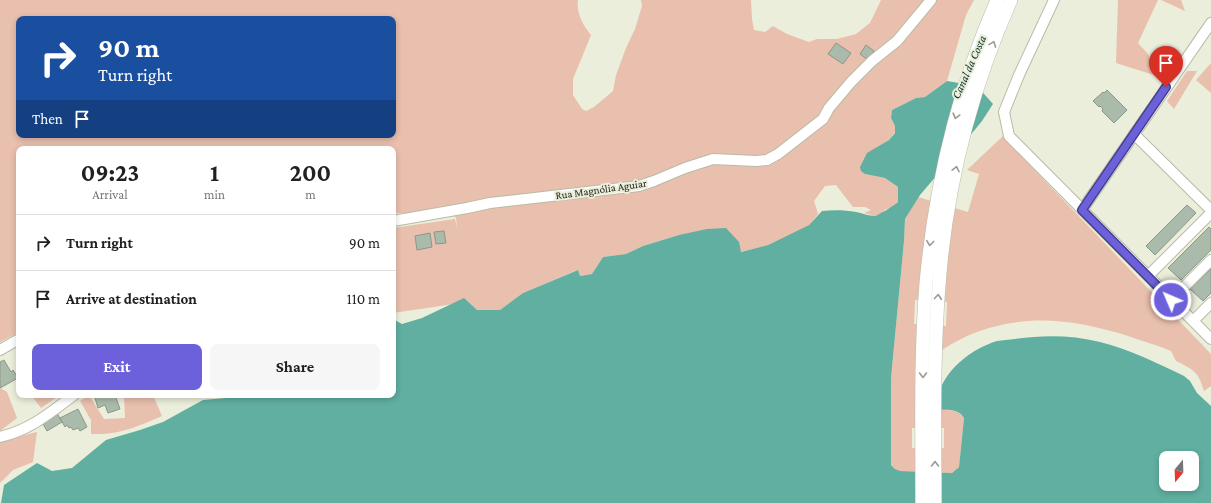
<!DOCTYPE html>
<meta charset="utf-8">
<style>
:root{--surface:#fff;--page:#f6f6f6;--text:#202124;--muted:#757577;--line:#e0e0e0;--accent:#6c61db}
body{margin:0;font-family:"Crimson Pro",serif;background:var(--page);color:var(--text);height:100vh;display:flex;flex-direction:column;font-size:15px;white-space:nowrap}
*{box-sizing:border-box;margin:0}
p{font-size:13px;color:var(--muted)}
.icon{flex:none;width:22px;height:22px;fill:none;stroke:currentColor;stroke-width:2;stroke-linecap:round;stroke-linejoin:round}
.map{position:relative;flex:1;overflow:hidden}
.sheet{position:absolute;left:16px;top:146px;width:380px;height:252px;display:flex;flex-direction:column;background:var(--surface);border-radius:8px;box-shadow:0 2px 6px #0003}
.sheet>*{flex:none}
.hud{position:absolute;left:16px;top:16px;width:380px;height:122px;border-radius:8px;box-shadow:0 2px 6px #0003;background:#1a4fa0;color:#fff;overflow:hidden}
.needle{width:26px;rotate:199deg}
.fabs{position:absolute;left:1159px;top:451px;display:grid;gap:8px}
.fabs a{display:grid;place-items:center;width:40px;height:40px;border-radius:8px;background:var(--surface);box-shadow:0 2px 6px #0003;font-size:20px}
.pin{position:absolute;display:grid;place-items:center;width:34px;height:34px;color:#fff;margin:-41px -17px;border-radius:50% 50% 50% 0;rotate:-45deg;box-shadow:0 0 4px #0007}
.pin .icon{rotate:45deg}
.me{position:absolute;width:44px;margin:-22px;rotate:315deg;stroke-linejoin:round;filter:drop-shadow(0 0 3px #0008)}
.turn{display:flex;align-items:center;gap:14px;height:84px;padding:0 16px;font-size:18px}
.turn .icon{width:52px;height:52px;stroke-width:2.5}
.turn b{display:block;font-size:28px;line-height:34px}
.then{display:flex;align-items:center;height:38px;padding:0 16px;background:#0003;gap:8px;font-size:15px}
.eta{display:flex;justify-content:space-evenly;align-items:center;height:68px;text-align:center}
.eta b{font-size:24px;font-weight:700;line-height:28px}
.action{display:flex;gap:8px;margin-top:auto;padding:8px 16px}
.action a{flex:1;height:46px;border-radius:8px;background:var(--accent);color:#fff;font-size:16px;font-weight:700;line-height:46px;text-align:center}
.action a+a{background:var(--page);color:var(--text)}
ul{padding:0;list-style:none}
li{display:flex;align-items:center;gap:12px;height:56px;padding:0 16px;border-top:1px solid var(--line)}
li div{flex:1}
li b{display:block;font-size:15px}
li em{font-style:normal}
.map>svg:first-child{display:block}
.green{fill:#e9bfad;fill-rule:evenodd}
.water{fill:#60afa0;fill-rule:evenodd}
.building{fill:#aabaab;stroke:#8a988a}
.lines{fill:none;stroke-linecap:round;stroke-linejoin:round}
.minor-casing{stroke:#b8bba7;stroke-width:12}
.major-casing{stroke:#b8bba7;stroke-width:14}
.minor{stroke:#fff;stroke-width:10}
.major{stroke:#fff;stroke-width:13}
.oneway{stroke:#999996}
.route-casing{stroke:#463f8e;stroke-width:10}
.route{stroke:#6c61db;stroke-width:7}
.labels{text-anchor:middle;stroke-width:4;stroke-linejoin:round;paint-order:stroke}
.street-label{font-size:11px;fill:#1c1d16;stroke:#ebeeda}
.water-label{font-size:12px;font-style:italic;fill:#0a312b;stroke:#ebeeda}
</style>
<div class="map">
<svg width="1211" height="503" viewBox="0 0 1211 503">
<rect width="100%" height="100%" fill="#ebeeda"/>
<path class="green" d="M0,0H578C576,12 583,26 591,35L573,79V95L582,109L586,111L594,107L613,91L616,75L626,48L635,29L642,6L641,0H751L752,19L754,30L765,32L773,26L787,34L809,42L817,39H837L856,34L870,23L881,0H974L966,15L947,81L925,97L916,98L892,110L891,118L895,126V132L889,140L879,146L865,174L885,178L898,187V202L892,208L886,209L880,214L875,216L864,213L871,210L865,207H853L836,185L825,186L814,201L818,214L809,225L768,245L740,252L679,235L643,246L626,254L603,257L592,274L580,276L577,270L523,293L500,310H477L467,302L393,313V228L455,219L457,228L456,218L452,212L445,208L438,207L411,214L405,213H393V149H19V332L0,342ZM19,19H393V135H19Z
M1118,0H1158L1138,43L1148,54L1157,76L1116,63Z
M1161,0H1181L1185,11Z
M1211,63V93L1196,80Z
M1187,71H1197L1174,109L1167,101Z
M1004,135L1022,155L1021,156L1211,354V386L1204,391C1198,371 1194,370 1176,361L1171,351C1158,345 1144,342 1131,337C1074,319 1024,312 967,336C953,343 937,351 927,363V407C939,412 957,406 964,418L959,467L952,473L900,471C894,469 892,467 890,461L891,378L904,241L905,219L918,197L968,212L979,174L967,170ZM915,300L947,302L946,326L914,324ZM912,428H944V448H912Z
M0,388L7,392L17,418L0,431Z
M31,395H60L41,408Z
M89,395L104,419L125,418L124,395H153L162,416C136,427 120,435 91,434V420L80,401Z
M37,432L33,462L13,470L0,483V441Z"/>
<path class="water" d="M947,81L977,86L993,104L982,121L955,154L920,195L905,219L904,241L891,378V465L895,469L900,471L952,473L959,467L964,418C958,408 946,410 936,410C937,404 936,397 939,392C948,367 972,349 997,341C1002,340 1009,340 1015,339C1043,335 1072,335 1100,342C1129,349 1157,363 1184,376L1190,381L1197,393L1211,406V503H1L4,485L37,463L52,471L72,468L106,440L140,430L163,422L203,400L238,397L242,395H393V319L402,324L422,318L464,298L477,310H500L523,293L578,270L580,276L592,274L603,257L626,254L643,246L679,235L707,229L726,228L739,242L741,252L768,245L809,225L822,211C833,210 845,210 856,212C862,213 869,216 875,216C877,216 895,205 898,202V187L885,178L865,174L861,171L860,167L867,153L889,140L895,133V126L891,118L892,110L916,98L925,97ZM1166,458H1192V484H1166Z"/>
<path class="building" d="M836,43L851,53L843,64L828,54Z
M866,45L874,51L868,60L860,54Z
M1107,90L1127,110L1114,123L1102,111L1103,109L1100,106L1099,107L1093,101L1103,92L1104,93Z
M1187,205L1196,213L1155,255L1146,246Z
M1209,227L1211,229V250L1181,280L1168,268Z
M444,231L446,243L436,244L434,232Z
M430,233L432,247L417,250L415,236Z
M1211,269V293L1203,301L1190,289Z
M4,360L11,372L13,370L18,378L0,388V362Z
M101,395H115L120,409L108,413L105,405L98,408L95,398Z
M78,409L87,427L80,431L78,428L73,430L71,427L69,428L67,425L65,427L60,418Z
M57,413L62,422L47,431L42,422Z"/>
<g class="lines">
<g class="minor-casing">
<path id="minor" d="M1054,0L1019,75L1004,112L1009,136L1211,339
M1134,134L1211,210
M1082,210L1211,23
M393,221L467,208L490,203L639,186L654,181L685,168L713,159L756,161L767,160L778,154L823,119L829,108L851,82L872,61L897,41L931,0
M1148,276L1211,213
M1171,300L1211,260
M1193,321L1211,303
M0,350L19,339
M0,437C30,430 50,413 74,395"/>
</g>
<g class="major-casing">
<path id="major" d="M922,503C922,430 920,356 926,283C935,186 958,89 997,0
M935,503C935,431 933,358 939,286C946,188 971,90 1011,0"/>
</g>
<use href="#minor" class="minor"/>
<use href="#major" class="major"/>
</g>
<defs><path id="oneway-chevron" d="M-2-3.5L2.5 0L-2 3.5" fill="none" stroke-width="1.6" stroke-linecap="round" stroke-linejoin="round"/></defs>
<g class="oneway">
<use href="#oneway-chevron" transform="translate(993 44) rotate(-69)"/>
<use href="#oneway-chevron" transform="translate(956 116) rotate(105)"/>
<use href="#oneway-chevron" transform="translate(956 169) rotate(-78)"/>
<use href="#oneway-chevron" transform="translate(930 243) rotate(97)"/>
<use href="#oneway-chevron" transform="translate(938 297) rotate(-86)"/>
<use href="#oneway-chevron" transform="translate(923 375) rotate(90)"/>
<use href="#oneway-chevron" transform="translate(935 464) rotate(-90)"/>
</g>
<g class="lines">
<g class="route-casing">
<path id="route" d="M1166,87L1082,210L1171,300"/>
</g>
<use href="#route" class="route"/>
</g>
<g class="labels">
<g class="street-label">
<text transform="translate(601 189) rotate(-8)" y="4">Rua Magnólia Aguiar</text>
</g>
<g class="water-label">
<text transform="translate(969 67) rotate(-66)" y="4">Canal da Costa</text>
</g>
</g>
</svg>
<div class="fabs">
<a><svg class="needle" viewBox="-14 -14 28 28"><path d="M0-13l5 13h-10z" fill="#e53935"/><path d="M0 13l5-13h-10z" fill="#757577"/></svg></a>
</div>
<div class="pin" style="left:1166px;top:87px;background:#d93025"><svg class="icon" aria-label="arrive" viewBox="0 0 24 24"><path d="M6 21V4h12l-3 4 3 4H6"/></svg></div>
<svg class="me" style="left:1171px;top:300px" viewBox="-20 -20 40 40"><circle r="17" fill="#6c61db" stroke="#fff" stroke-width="3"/><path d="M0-11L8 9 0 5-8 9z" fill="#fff"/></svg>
<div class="hud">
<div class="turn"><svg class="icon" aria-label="right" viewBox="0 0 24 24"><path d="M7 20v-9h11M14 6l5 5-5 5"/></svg><div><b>90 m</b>Turn right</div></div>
<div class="then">Then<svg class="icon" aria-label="arrive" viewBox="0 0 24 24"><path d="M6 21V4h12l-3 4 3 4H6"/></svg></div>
</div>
<section class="sheet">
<div class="eta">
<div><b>09:23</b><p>Arrival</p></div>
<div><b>1</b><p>min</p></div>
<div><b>200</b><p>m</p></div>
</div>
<ul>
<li><svg class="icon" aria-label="right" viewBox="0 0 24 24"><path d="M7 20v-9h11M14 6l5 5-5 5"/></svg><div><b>Turn right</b></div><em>90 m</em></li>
<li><svg class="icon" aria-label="arrive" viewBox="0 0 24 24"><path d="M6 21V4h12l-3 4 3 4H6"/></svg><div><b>Arrive at destination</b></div><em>110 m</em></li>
</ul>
<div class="action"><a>Exit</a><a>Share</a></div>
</section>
</div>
